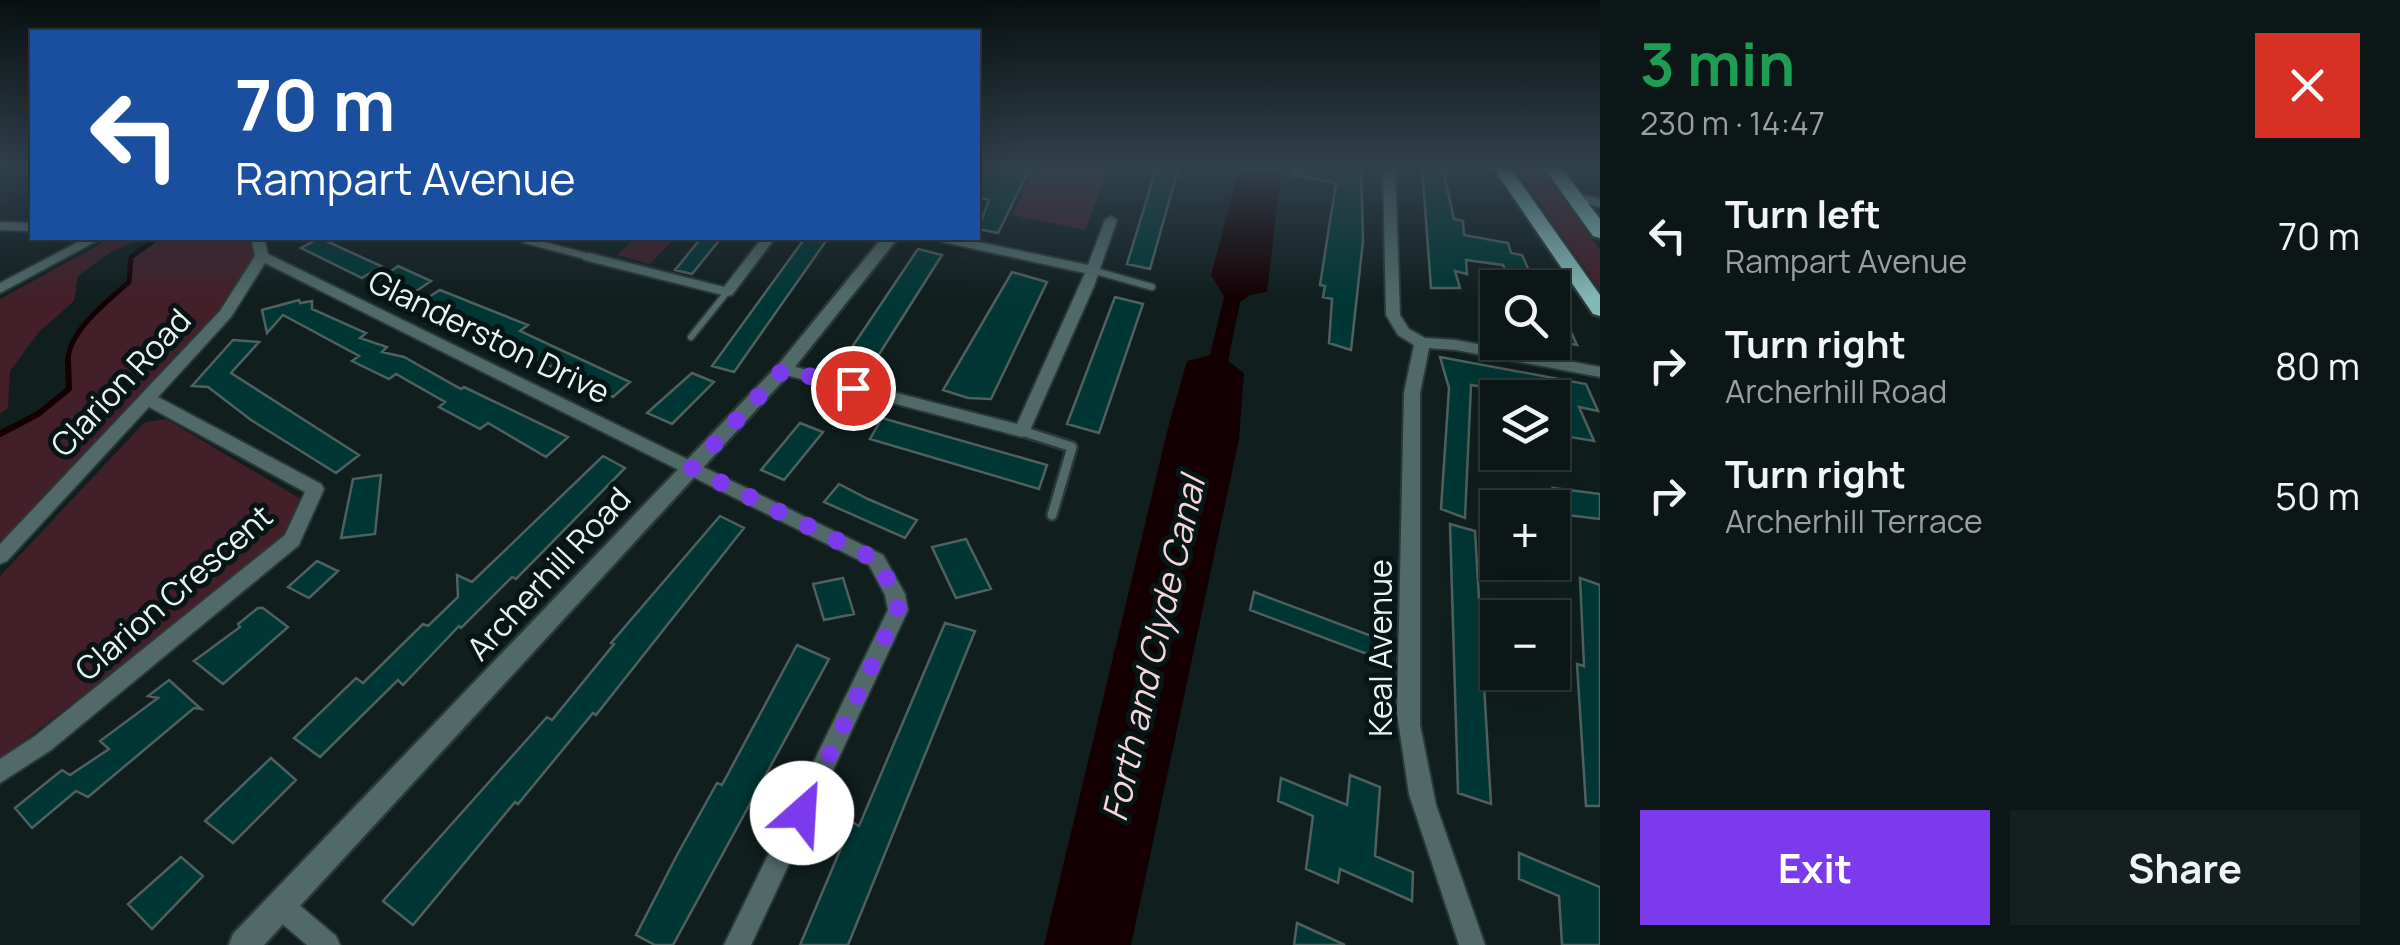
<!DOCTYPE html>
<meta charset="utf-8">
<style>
:root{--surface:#0c1616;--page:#151f1f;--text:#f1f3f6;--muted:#9a9fa1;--line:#2c3535;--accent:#7c3aed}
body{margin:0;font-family:Manrope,sans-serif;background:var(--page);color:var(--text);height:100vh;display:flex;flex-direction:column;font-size:38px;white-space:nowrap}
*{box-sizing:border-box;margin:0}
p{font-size:32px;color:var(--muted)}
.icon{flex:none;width:55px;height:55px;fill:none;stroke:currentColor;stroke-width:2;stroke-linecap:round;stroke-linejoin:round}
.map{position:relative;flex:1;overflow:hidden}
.panel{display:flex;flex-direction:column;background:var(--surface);width:800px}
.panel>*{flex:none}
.guide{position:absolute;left:30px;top:30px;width:950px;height:210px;border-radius:0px;box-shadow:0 10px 40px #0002,0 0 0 2px var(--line);background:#1a4fa0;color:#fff;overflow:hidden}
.buttons{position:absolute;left:1480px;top:270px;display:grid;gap:20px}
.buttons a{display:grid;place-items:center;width:90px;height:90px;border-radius:0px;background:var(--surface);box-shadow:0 10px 40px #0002,0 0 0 2px var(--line);font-size:50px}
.pin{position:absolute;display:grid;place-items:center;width:85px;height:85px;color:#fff;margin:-42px;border:5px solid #fff;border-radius:50%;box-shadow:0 2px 10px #0007}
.me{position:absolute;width:110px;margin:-55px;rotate:26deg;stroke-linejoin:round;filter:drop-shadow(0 0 8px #0008)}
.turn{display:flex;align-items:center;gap:35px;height:210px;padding:0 40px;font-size:45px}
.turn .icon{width:130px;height:130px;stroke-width:2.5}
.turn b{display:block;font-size:70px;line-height:85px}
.round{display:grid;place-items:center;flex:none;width:105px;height:105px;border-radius:0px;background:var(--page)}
.overview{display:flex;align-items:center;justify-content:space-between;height:170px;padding:0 40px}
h1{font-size:60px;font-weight:700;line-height:75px;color:#1e9e55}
.primary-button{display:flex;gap:20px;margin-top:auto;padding:20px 40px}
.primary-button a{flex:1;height:115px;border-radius:0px;background:var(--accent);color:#fff;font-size:40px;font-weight:700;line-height:115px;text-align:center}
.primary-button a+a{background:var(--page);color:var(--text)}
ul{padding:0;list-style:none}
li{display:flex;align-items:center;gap:30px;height:130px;padding:0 40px}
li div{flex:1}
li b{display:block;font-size:38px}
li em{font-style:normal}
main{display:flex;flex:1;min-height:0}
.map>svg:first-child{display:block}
.green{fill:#431f29}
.water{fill:#140003}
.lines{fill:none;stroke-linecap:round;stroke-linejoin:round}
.stream-far1{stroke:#140003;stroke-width:5}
.stream{stroke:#140003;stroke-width:6}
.building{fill:#003735;stroke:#4f605f;stroke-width:2.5}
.service-far1-casing{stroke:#2a3837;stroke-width:10}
.service-casing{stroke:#2a3837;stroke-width:14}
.minor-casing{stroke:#2a3837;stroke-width:4}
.tertiary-casing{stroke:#2a3837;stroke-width:5}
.primary-casing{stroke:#2a3837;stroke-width:5}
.service-far1{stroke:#516a69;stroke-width:6}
.service{stroke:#516a69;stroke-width:9}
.minor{fill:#516a69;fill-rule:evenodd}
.tertiary{fill:#516a69;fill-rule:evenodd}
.primary{fill:#86bbb9;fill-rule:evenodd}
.route{stroke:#7c3aed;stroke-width:18;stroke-dasharray:0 32.4}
.labels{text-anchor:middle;stroke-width:10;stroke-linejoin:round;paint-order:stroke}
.street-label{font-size:32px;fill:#e9f3f2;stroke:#071515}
.water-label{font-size:35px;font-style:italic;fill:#f6d5dc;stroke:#071515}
</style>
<main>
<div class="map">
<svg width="1600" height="945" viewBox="0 0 1600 945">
<rect width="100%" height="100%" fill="#101e1e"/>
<path class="green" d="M1036,166H1110L1085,230L1012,215Z
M1514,166H1540L1600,250V290Z
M111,238H143L112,251L78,276L74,301L39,332L10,371L8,408L0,414V299Z
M157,238H258L262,256L226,314L0,556V434L38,414L69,389L68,352L95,313L129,282L131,257Z
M635,238H675L650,264L617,255Z
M166,419L304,501L290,536L0,759V576L145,422Z"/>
<path class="water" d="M1240,166H1282L1267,292L1250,295L1240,302L1228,361L1244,373L1239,439L1131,945H1044L1169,424L1187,361L1210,355L1224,297L1211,275Z"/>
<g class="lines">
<path class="stream-far1" d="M68,362C67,332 108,301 129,282L131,257L157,238"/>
<path class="stream" d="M0,434L38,414L69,389L68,360"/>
</g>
<path class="building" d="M978,166L1030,168L998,233L978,229L989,200L978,197Z
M1157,166H1179L1150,269L1127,264Z
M1294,166H1361L1363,241L1351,350L1329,343L1332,299L1323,297L1325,286L1320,285L1336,183L1293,175Z
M1422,166H1442L1454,219L1463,221L1464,235L1508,243L1511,253L1522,255L1537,288H1512L1503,265L1466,260L1467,274L1455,271L1460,288H1431Z
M320,238L348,251L381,266L362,278L301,248Z
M701,238H721L692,274L675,270Z
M805,238L826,241L734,372L712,366Z
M918,249L942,255L871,367L844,359Z
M398,266L431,281L412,294L379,280Z
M1012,272L1047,282L991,399L968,398L943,390Z
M440,290L528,325L520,331L630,382L613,397L421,302Z
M1552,291L1577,345L1552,341Z
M1115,297L1143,304L1099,433L1067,424Z
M299,300L300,303L312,301V309L366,333L360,338L387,347L382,352L404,357L461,389L464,387L568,437L546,457L488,423L480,429L439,407L445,402L396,374L389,379L352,361L359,356L283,315L267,333L262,310Z
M233,340L259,342L231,373L359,455L336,473L251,420L208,387L192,386Z
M1440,357L1586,384L1598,411L1579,407L1594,441L1552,434V398L1471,385L1465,518L1441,509L1449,388Z
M692,373L714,382L672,424L647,413Z
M882,418L1047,465L1039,489L870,439Z
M800,423L823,432L784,480L761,470Z
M603,456L625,468L516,579L512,577L461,628L459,626L403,685L398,680L320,757L294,738L356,678L363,683L423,624L428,626L458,597L457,575L472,582Z
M381,475L375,534L341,538L353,479Z
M839,484L868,499L917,520L905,538L824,502Z
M1553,488L1600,494V519L1567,515Z
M720,516L744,528L596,715L593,713L518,804L515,802L413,925L383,901L547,717L552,720L614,644L611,643Z
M1450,524L1475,531L1491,804L1458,793Z
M966,539L991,589L956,598L932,547Z
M317,561L338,571L309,598L288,587Z
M843,578L854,614L824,620L813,584Z
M1580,578L1600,585V806H1586L1577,664L1584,666Z
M1254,592L1377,638L1375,657L1250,610Z
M258,608H263L288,627L223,684L194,661L240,627L238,624Z
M945,623L975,631L848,945H800L852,822L859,826Z
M797,645L829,659L673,945H655L636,935L677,855L717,783L722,785Z
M169,680L201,709L194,708L88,797L76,791L32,828L15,808L62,770L70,775L109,749L100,741L158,698L148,696Z
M271,758L296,780L233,843L205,821Z
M1350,775L1380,787L1375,856L1413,872L1412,901L1340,869L1338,883L1306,869L1313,816L1278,801L1281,778L1347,805Z
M1519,853L1600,887V945H1562L1559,896L1519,879Z
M181,857L203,876L152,929L128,904Z
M1297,923L1345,945H1294Z"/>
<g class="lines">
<g class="service-far1-casing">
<path id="service-far1" d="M528,238L525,240L589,257
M1092,270L1152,287
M691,337L727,292"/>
</g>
<g class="service-casing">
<path id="service" d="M1022,431L1072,447L1052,515"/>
</g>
<g class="minor-casing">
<path id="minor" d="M1383,166H1395L1400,315L1409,329L1425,338L1456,340L1600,367V377L1456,350L1429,348L1420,393V725L1436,805L1485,945H1459L1409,794L1397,713L1404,393L1414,345L1398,335L1386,315Z
M1572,192L1600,199V207L1568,199V193Z
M1111,216L1117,220L1094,286L1028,435L1022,437L778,373L776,369L784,364L1017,424L1085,273L943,242L936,238H959L1088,265L1105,220Z
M0,222L32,223V231L0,230Z
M86,238H102L0,293V283Z
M251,238H264L268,254L883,555L905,594L908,610L751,945H724L888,610L885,595L869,565L265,263L231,317L158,397L321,484L324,489L301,540L299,545L51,750L0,783V759L35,736L285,535L305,492L149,407L7,561L0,564V544L220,311L255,256Z
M762,238H775L732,295L727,296L584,260L582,257L589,253L724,287Z
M282,894L291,898L336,936L340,945H307L273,916L269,907L273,898Z"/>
</g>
<g class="tertiary-casing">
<path id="tertiary" d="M882,238H898L790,373L264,945H229L233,934L778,365Z"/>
</g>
<g class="primary-casing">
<path id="primary" d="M1492,166H1509L1600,295V316L1593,314Z
M1543,166H1560L1600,219V238L1593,236Z"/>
</g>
<use href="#service-far1" class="service-far1"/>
<use href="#service" class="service"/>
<use href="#minor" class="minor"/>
<use href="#tertiary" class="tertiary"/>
<use href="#primary" class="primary"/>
</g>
<linearGradient id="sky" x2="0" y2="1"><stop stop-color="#091010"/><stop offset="0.56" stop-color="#31414c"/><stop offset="1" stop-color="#31414c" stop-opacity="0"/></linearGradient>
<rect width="1600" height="299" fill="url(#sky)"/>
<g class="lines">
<path class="route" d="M802,813L898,610L896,594L876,560L692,468L784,369L853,388"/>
</g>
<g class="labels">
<g class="street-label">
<text transform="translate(489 337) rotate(26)" y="11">Glanderston Drive</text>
<text transform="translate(121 383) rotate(-47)" y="11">Clarion Road</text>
<text transform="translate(549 574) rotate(-47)" y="11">Archerhill Road</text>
<text transform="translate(174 593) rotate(-41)" y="11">Clarion Crescent</text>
<text transform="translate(1381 648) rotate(-90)" y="11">Keal Avenue</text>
</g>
<g class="water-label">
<text transform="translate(1154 649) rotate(-77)" y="12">Forth and Clyde Canal</text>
</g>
</g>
</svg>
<div class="buttons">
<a><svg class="icon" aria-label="search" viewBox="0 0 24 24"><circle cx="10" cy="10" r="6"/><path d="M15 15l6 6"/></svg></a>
<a><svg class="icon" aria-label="layers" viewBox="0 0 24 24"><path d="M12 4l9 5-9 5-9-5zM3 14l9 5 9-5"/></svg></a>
<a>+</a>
<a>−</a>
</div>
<div class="pin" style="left:853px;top:388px;background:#d93025"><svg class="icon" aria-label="arrive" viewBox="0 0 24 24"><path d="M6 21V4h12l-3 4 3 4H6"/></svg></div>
<svg class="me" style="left:802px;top:813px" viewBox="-20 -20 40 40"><circle r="19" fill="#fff"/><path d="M0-13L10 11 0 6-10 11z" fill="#7c3aed"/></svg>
<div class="guide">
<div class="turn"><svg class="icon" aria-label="left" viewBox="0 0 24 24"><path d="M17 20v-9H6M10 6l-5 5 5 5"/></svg><div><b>70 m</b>Rampart Avenue</div></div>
</div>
</div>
<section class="panel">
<div class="overview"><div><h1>3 min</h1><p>230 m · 14:47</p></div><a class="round" style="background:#d93025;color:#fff"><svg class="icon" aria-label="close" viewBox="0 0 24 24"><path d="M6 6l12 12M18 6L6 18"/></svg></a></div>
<ul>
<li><svg class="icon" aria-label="left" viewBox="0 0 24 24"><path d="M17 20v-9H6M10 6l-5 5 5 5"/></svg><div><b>Turn left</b><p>Rampart Avenue</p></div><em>70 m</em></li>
<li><svg class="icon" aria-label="right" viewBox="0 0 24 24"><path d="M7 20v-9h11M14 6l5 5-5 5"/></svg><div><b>Turn right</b><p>Archerhill Road</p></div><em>80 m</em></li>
<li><svg class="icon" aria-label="right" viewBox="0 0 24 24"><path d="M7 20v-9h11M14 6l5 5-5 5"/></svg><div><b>Turn right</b><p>Archerhill Terrace</p></div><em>50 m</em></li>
</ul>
<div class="primary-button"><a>Exit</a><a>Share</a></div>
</section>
</main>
